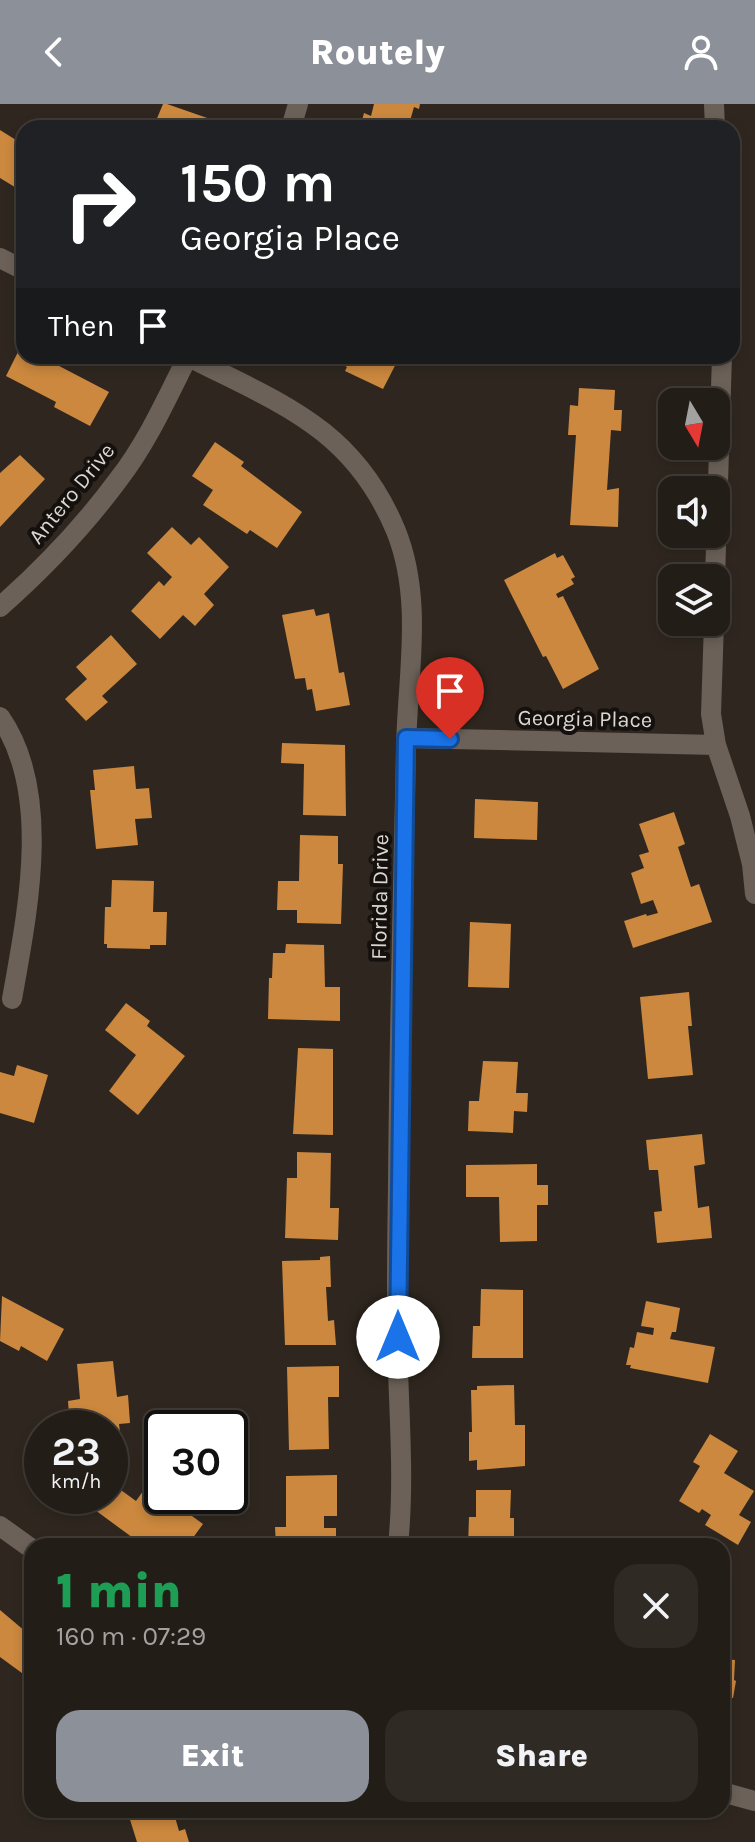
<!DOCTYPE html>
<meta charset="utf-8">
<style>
:root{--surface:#231d17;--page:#2f2a24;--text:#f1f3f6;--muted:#a3a2a1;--line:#403b36;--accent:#8c9099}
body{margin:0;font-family:Karla,sans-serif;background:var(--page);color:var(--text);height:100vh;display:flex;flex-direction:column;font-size:30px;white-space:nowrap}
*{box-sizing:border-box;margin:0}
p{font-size:26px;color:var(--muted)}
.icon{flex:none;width:44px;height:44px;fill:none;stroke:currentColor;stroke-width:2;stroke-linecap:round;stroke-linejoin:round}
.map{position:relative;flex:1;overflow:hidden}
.drawer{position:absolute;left:24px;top:1434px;width:706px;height:280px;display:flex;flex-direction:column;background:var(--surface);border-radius:24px;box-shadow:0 4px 12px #0003,0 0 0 2px var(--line)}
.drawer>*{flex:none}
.guide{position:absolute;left:16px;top:16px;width:724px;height:244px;border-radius:24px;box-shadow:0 4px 12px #0003,0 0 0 2px var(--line);background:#202124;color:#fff;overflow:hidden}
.needle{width:52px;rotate:170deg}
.controls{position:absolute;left:658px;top:284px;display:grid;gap:16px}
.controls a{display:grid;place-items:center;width:72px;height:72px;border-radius:16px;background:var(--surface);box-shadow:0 4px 12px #0003,0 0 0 2px var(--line);font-size:40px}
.speed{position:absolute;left:24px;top:1306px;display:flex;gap:16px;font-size:40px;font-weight:700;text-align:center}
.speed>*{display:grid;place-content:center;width:104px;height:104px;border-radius:50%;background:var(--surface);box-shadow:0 4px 12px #0003,0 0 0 2px var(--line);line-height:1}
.speed small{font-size:20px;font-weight:400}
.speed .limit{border:4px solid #111;border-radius:12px;background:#fff;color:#111}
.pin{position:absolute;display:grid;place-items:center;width:68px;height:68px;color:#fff;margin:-82px -34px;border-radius:50% 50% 50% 0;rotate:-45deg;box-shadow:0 0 8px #0007}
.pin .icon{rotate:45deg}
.me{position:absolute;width:88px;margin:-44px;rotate:0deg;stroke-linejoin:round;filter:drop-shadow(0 0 6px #0008)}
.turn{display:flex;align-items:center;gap:28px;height:168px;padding:0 32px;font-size:36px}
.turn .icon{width:104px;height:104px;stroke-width:2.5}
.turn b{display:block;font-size:56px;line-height:68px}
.then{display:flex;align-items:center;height:76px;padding:0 32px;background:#0003;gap:16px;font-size:30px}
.round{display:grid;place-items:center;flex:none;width:84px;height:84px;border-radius:24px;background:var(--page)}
.head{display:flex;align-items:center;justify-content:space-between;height:136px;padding:0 32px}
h1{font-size:48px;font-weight:800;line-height:60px;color:#1e9e55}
.cta{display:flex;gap:16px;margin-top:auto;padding:16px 32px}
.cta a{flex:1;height:92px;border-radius:24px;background:var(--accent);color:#fff;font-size:32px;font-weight:800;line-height:92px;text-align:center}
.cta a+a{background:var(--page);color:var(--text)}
header{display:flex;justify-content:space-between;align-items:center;height:104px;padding:0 32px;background:var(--accent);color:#fff;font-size:36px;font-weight:800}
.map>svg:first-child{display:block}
.building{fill:#cb883e}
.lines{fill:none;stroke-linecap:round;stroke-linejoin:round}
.minor{stroke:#6b6158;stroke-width:20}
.route-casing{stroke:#114b97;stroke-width:20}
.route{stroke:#1a73e8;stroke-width:14}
.labels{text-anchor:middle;stroke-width:8;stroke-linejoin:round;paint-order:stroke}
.street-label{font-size:22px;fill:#dcd6d1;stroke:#14100d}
</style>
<header><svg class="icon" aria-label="back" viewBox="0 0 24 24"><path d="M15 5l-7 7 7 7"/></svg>Routely<svg class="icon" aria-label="person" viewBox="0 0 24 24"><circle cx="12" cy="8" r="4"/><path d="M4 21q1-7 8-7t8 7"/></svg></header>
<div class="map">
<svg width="755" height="1738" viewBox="0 0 755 1738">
<rect width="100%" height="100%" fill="#2f271f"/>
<path class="building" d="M163,0H167L236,24H153Z
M374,0H420L419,5L414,3L408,24H360L364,9L371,12Z
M0,26L24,41V96L15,90L18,85L0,74Z
M21,242L24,244V252H40L109,288L90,322L54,303L56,298L6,272Z
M327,252H400L383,285L345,267L347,263Z
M579,284L615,286L614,306H622L621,327L611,326L607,386L619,384L618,423L570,421L576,331H568L570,301L578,302Z
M215,338L244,358L241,362L302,408L277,444L250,426L247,430L203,401L213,386L192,372Z
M20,351L45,375L0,423V369Z
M172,423L191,441L199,433L229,463L204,490L214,501L195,522L183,511L160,535L131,507L159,477L164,482L172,473L147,449Z
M555,449L557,454L563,451L575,473L571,475L574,480L556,490L558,494L563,492L599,565L563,585L546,552L543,553L504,476Z
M314,505L316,512L329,509L339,569L344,568L350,601L316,607L312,585L307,586L305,574L295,575L282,511Z
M111,531L137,560L102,592L108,598L86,617L65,595L87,575L76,563Z
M282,639L345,641L346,712L303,711L304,660L281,659Z
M134,662L136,685L149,684L152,714L135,715L138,741L96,745L90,686H95L93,666Z
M475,695L538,698L537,736L474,734Z
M674,708L685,740L678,743L691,783L699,780L712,818L633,844L624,817L646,810L647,812L658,809L653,796L641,800L631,769L644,764L639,751L649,748L639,720Z
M300,731L338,732V760H343L341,820L297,819V806H277L278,777H299Z
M112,776L154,777L153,808H167L166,841H150V845L107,844V840H104L105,803H111Z
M470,818L511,820L509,884L468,883Z
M286,840L324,841L325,883H340V917L268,915L269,874H272L273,849H285Z
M689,888L692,922H688L693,971L648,975L640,893Z
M126,899L150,917L147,922L185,952L138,1011L109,987L136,951L105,926Z
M298,944L333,945V1031L293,1030Z
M483,957L518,958L516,989H528L527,1008L514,1007L513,1029L468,1027L469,997H479Z
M17,961L48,971L34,1019L0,1009V968L14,972Z
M702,1030L705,1060L694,1062L698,1104L709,1102L712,1134L657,1139L654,1108L662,1107L658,1066H649L646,1036Z
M297,1048L331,1049L330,1104H339L338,1136L285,1134L287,1074H297Z
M537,1060V1081H548V1101H537V1137L500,1138L499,1093H466V1061Z
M330,1152L331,1183H326L328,1217L334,1216L336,1241H285L282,1157L320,1156V1153Z
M481,1185L523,1186V1254H472L473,1222H480Z
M2,1192L64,1225L47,1257L21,1242L19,1247L0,1237Z
M646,1197L680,1204L676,1228H672L670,1235L715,1243L708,1279L630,1264L631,1261H626L630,1243L634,1244L637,1228L653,1231L654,1224L641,1222Z
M113,1257L117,1293L128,1291L130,1319L119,1320L120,1328L110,1329V1324H70L68,1297L80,1295L77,1260Z
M339,1262V1293H328L329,1345L289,1346L287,1263Z
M514,1281L515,1321H525V1362L477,1366V1356L469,1357V1328H472L471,1286H477V1282Z
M710,1330L738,1347L724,1369L754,1387L739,1411L751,1418L738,1441L705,1421L711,1411L702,1405L699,1409L679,1397L700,1362L693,1358Z
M337,1371V1412H324V1424H336V1442H276L275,1423H286V1372Z
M148,1380L203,1420L187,1442H144L95,1406L106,1392H110L114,1381L136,1397Z
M476,1386H511L510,1414H514V1442H468L469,1413H476Z
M0,1506L32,1533V1563L26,1572L0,1553Z
M722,1555L735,1556L734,1576L736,1577L733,1594L722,1593Z
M127,1706H173L179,1727L185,1725L189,1738H137Z"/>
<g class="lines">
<path class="minor" d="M714,0L715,24
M291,24L298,0
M0,154L24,166
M187,252C279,299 353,323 396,427C424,497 407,573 406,646C403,792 399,938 398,1083C397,1144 396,1205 398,1266C400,1325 404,1383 398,1442
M715,474L722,252
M0,503C43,465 84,422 118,376C147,339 167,294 188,252
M714,518L711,610L716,641L740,712L752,760L755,790
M0,613C53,689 27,810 12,895
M406,634L716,641
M0,1422L32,1445
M722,1688L755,1697"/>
</g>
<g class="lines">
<g class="route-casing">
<path id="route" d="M398,1233L406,634L450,635"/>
</g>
<use href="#route" class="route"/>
</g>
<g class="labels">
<g class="street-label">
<text transform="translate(71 389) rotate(-51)" y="8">Antero Drive</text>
<text transform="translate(585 614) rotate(1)" y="8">Georgia Place</text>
<text transform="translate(379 793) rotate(-89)" y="8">Florida Drive</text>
</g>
</g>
</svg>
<div class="controls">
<a><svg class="needle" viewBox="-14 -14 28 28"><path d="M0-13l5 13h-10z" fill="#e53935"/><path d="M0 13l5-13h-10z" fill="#a3a2a1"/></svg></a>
<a><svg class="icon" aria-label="sound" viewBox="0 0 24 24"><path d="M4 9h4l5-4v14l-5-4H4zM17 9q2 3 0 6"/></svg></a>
<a><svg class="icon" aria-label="layers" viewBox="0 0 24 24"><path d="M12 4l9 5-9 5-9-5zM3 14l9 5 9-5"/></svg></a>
</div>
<div class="speed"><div>23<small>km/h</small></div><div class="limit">30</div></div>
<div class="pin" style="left:450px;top:635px;background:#d93025"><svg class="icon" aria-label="arrive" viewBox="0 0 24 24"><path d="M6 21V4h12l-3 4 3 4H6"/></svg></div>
<svg class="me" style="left:398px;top:1233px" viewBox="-20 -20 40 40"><circle r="19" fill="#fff"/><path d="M0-13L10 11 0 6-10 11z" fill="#1a73e8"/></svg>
<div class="guide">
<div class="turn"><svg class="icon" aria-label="right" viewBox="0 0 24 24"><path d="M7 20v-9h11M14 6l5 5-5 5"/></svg><div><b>150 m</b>Georgia Place</div></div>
<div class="then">Then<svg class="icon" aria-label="arrive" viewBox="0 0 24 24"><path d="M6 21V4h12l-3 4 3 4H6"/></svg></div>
</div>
<section class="drawer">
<div class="head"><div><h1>1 min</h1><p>160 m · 07:29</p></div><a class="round"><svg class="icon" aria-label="close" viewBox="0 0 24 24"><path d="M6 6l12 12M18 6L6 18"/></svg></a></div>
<div class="cta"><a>Exit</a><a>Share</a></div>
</section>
</div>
